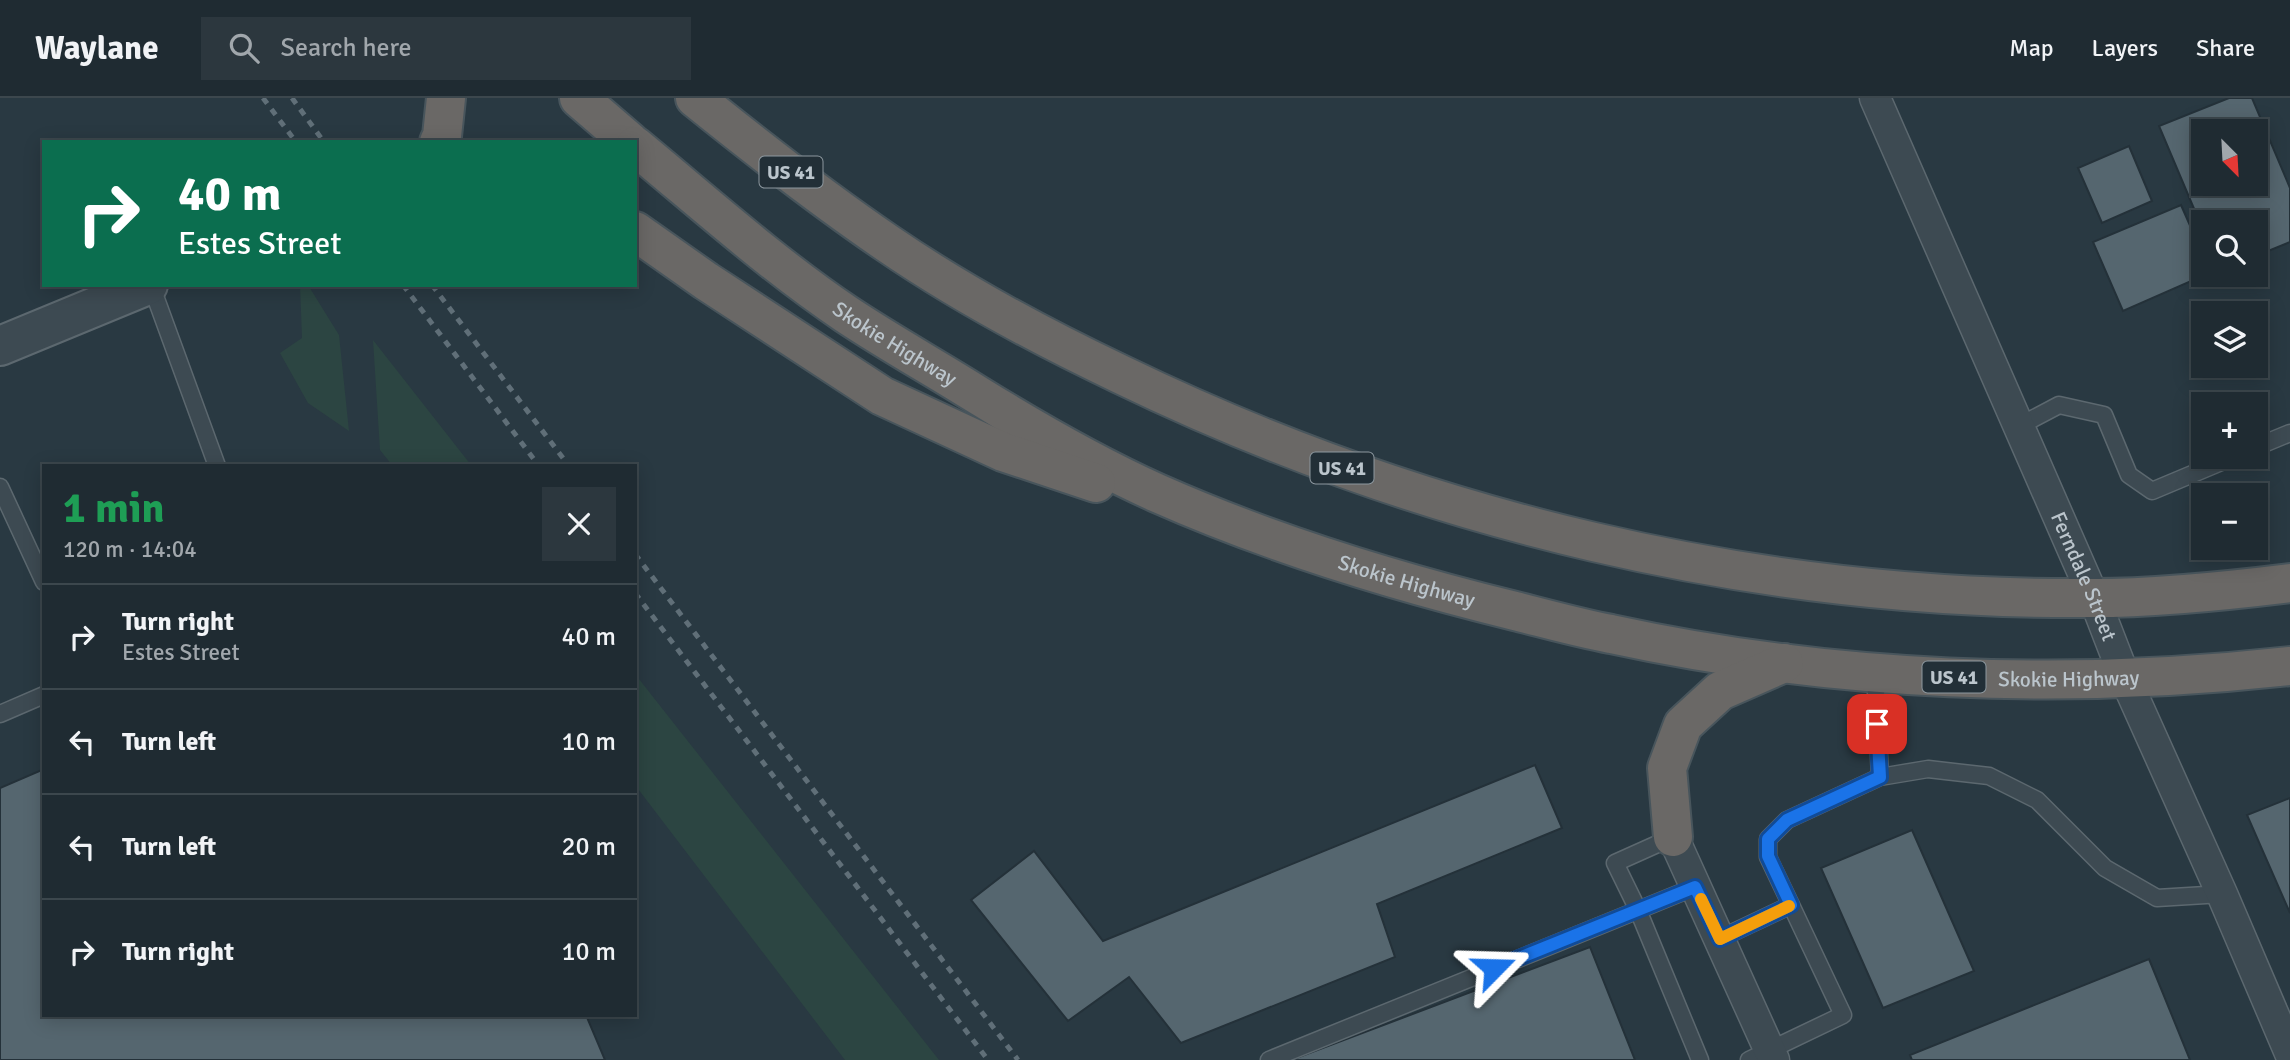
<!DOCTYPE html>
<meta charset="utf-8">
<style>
:root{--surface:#1f2b32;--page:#2c373e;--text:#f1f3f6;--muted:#a1a7ac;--line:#3c474d}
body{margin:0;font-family:Signika,sans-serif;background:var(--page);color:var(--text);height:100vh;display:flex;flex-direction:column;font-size:26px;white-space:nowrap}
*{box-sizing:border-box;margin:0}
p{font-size:23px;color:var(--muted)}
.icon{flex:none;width:38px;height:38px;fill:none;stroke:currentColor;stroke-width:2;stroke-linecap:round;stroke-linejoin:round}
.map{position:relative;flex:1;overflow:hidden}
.drawer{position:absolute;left:42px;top:366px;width:595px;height:553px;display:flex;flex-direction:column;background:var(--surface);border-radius:0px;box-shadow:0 4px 18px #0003,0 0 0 2px var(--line)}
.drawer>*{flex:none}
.guide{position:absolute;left:42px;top:42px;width:595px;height:147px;border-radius:0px;box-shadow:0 4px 18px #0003,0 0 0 2px var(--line);background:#0b6e4f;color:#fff;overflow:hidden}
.needle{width:46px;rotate:156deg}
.fabs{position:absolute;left:2191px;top:21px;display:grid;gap:14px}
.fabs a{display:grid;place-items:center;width:77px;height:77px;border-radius:0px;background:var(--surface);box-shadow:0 4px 18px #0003,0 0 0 2px var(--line);font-size:35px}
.pin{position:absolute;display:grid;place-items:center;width:60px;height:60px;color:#fff;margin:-30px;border-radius:14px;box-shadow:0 4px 10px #0006}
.me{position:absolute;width:77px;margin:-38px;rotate:68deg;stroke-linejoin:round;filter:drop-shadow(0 0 5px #0008)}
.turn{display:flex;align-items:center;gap:24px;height:147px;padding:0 21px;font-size:32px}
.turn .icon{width:91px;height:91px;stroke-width:2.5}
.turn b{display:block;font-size:49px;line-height:60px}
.round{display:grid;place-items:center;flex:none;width:74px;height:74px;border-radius:0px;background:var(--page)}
.summary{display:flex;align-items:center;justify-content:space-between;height:119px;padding:0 21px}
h1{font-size:42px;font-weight:800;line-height:52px;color:#1e9e55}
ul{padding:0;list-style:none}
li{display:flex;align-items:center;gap:21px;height:105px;padding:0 21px;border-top:2px solid var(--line)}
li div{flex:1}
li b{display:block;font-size:26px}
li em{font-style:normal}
header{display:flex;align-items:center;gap:42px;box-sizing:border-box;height:98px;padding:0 35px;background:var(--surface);border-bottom:2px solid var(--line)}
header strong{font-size:33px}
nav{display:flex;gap:38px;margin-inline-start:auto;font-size:24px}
.search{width:490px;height:63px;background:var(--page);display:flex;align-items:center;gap:18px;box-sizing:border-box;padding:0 24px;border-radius:0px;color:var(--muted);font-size:26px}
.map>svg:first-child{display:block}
.green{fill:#2c4542}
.building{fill:#55666f;stroke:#243139;stroke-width:2;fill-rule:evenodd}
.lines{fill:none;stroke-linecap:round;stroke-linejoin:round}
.service-casing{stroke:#5c686f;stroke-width:19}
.minor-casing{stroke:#5c686f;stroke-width:33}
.tertiary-casing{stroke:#5c686f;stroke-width:42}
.trunk-casing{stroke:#48555c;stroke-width:42}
.service{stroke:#3d4a52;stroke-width:16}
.minor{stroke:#3d4a52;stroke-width:30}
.tertiary{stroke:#3d4a52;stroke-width:38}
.trunk{stroke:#6a6866;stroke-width:38}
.rail{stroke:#606f78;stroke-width:5;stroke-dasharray:7 7;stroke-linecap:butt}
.route-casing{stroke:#114b97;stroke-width:18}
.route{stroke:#1a73e8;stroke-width:12}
.slow{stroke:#f59e0b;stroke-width:12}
.labels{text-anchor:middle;stroke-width:5;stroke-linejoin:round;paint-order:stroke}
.shield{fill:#222f37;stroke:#8d989f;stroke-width:2}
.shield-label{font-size:19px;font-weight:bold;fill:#bbc5cc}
.street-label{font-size:21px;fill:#bbc5cc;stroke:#222f37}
</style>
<header>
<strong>Waylane</strong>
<div class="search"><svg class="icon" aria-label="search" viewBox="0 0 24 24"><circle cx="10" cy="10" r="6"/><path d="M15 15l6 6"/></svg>Search here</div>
<nav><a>Map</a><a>Layers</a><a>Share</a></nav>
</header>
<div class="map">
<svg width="2290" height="962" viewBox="0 0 2290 962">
<rect width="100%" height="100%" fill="#293942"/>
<path class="green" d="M300,187H308L339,237L349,333L308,305L280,255L302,240Z
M373,242L471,367H392L380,352Z
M635,576L939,962H845L635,687Z"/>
<path class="building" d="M2229,0H2252L2290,90V144L2256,158V124H2203V132L2159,28ZM2203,33H2256V86H2203Z
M2129,48L2152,103L2102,125L2078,70Z
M2181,107L2203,157L2205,177L2123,213L2093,144Z
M1535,667L1562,730L1377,806L1395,859L1181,945L1129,879L1068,923L971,802L1034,753L1103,843Z
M44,671V917H586L605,962H0V690Z
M2290,700V815L2247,717Z
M1912,732L1974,873L1883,910L1821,770Z
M1590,849L1635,962H1291Z
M2149,861L2190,962H1912L1910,957Z"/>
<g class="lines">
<g class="service-casing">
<path id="service" d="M151,187L217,368
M2019,328L2059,307L2104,317L2129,377L2152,393L2233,359
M2256,349L2290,335
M0,389L44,484
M0,616L44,597
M1880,679L1928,671L1989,678L2037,702L2105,770L2157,800L2222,796
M1673,739L1615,765L1638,812L1700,962
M1719,841L1791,807L1768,759V741L1787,722L1880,679L1875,574
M1269,962L1695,789
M1749,962L1843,917L1791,807"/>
</g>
<g class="minor-casing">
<g id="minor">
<path id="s1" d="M1875,0L2094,500L2125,580L2222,796L2290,955"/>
<path d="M1673,739L1774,962"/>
</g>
</g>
<g class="tertiary-casing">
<path id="tertiary" d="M0,248L148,187"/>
</g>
<g class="trunk-casing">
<g id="trunk">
<path d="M579,0L630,44"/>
<path d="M695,0C757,50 821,100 887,145C960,195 1040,238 1120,276C1421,422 1757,503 2093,500C2158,500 2225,493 2290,485"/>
<path d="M439,44L442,38L446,0"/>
<path id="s2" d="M635,48C704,105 772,166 846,216C888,244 933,269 976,296C1034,332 1095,367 1157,395C1272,446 1393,483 1515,513C1547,521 1579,530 1611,536C1832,584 2065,593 2290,568"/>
<path d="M635,133L706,183L882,298L1003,354L1096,385"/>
<path d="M1673,739L1667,670L1683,627L1720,593L1784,565"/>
</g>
</g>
<use href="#service" class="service"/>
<use href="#minor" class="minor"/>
<use href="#tertiary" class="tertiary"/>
<use href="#trunk" class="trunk"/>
<path class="rail" d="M263,0L296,44
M292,0L324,44
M403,187L539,368
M432,187L569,368
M635,456L1018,962
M635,495L988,962"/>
</g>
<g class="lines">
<g class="route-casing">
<path id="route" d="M1494,870L1695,789L1720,841L1791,807L1768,758V741L1787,722L1880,679L1877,626"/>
</g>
<use href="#route" class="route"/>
<path class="slow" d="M1701,801L1720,841L1789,808"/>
</g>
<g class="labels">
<g class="shield">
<rect x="759.5" y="58.5" width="63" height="31" rx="5"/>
<rect x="1310.5" y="354.5" width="63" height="31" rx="5"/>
<rect x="1922.5" y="563.5" width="63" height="31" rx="5"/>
</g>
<g class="shield-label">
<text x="791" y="81">US 41</text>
<text x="1342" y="377">US 41</text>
<text x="1954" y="586">US 41</text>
</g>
<g class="street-label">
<text dy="7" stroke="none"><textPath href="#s2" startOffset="327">Skokie Highway</textPath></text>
<text dy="7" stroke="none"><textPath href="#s1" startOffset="522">Ferndale Street</textPath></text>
<text dy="7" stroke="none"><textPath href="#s2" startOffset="894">Skokie Highway</textPath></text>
<text dy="7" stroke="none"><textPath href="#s2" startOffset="1566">Skokie Highway</textPath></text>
</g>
</g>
</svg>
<div class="fabs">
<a><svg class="needle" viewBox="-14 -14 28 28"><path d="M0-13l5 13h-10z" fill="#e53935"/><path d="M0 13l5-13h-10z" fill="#a1a7ac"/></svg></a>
<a><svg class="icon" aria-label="search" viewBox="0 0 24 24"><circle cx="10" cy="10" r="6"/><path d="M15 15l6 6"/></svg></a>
<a><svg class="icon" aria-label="layers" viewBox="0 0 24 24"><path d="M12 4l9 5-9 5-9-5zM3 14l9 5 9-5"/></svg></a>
<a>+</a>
<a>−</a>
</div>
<div class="pin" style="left:1877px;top:626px;background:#d93025"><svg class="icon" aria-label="arrive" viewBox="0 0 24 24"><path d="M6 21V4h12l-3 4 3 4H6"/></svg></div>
<svg class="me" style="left:1494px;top:870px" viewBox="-20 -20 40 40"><path d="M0-17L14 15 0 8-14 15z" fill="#1a73e8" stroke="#fff" stroke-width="4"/></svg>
<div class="guide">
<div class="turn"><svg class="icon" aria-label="right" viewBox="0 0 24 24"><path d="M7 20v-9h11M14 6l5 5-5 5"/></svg><div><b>40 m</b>Estes Street</div></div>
</div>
<section class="drawer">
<div class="summary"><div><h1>1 min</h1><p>120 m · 14:04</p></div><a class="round"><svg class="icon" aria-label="close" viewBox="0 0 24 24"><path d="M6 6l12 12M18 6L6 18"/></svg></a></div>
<ul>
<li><svg class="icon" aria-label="right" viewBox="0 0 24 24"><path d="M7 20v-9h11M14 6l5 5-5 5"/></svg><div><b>Turn right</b><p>Estes Street</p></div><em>40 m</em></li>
<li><svg class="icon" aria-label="left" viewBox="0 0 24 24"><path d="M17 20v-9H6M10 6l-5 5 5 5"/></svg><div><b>Turn left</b></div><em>10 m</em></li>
<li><svg class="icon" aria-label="left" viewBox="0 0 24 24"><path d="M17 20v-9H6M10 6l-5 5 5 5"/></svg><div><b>Turn left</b></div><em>20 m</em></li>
<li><svg class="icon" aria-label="right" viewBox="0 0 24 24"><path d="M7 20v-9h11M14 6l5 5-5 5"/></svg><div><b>Turn right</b></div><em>10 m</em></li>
</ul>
</section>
</div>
